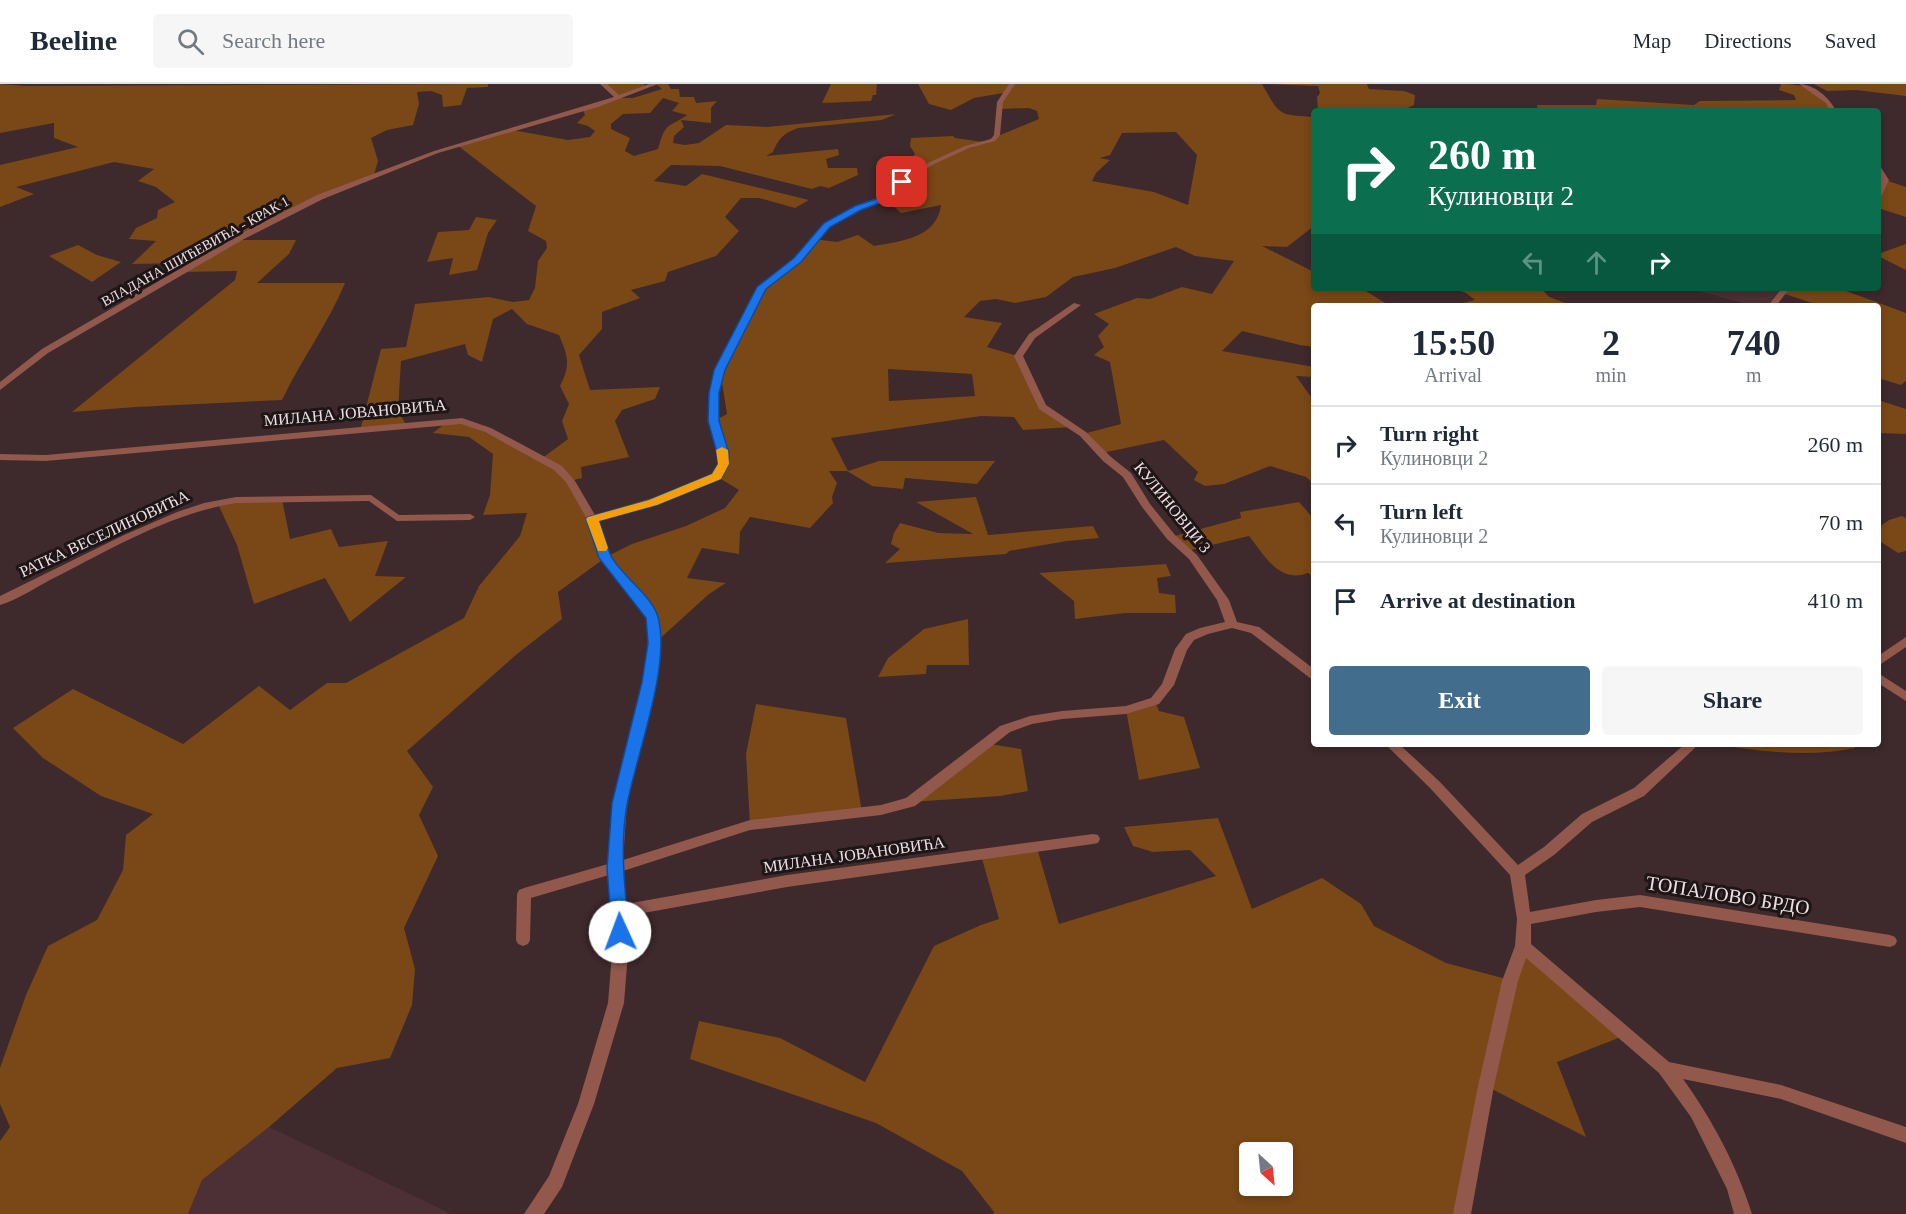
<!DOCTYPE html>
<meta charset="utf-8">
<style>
:root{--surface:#fff;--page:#f6f6f7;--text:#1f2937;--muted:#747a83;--line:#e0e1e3;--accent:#436d8c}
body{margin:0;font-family:Georgia,serif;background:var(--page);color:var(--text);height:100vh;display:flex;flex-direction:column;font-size:22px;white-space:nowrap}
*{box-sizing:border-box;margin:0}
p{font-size:20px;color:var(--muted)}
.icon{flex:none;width:33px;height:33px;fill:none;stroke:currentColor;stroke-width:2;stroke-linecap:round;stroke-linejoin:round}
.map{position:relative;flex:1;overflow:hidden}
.drawer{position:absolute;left:1311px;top:219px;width:570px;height:444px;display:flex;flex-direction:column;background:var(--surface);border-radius:6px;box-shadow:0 3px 9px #0003}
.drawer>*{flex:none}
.top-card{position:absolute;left:1311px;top:24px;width:570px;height:183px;border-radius:6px;box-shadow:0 3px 9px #0003;background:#0b6e4f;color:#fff;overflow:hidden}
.needle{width:39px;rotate:153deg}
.buttons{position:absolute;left:1239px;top:1058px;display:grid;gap:12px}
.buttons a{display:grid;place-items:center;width:54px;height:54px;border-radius:6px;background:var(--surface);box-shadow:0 3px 9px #0003;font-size:30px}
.pin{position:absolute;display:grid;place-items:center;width:51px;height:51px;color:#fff;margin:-26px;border-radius:12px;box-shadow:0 3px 9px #0006}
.me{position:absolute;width:66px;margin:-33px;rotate:358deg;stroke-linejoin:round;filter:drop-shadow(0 0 4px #0008)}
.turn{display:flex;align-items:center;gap:21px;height:126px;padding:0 18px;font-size:27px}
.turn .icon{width:78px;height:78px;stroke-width:2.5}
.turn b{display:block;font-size:42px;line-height:51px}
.lanes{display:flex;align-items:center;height:57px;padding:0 18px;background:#0003;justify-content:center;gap:30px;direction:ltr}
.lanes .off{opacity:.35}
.eta{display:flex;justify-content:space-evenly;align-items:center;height:102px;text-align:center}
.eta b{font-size:36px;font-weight:800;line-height:42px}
.cta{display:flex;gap:12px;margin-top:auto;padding:12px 18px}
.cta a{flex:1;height:69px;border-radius:6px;background:var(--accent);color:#fff;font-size:24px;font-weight:800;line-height:69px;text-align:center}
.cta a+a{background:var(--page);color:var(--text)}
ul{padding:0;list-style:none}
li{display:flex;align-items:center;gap:18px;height:78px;padding:0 18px;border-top:2px solid var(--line)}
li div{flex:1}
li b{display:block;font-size:22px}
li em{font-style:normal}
header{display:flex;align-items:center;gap:36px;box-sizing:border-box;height:84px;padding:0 30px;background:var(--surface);border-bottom:2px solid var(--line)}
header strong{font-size:28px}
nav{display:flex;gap:33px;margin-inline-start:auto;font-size:21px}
.search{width:420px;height:54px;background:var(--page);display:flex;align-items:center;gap:15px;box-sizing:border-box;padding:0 21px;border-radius:6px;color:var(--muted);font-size:22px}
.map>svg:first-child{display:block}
.built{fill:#4c3035}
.green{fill:#7a4716;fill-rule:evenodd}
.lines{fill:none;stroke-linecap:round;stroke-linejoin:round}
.minor{fill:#92584b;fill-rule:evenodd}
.route{fill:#1a73e8;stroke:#114b97;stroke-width:1.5}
.slow{fill:#f59e0b}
.labels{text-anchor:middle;stroke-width:6;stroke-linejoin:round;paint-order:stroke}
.far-street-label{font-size:14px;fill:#eee0e2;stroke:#1e1516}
.street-label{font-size:16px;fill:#eee0e2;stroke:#1e1516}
.near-street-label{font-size:20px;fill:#eee0e2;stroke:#1e1516}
</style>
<header>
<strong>Beeline</strong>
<div class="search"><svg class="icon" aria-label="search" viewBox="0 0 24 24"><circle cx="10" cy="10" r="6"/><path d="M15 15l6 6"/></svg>Search here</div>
<nav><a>Map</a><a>Directions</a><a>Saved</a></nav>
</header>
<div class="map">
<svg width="1906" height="1130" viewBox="0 0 1906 1130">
<rect width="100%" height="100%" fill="#3e292c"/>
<path class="built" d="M1687,204H1786L1772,222H1754Z
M269,1043L452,1130H188L202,1096Z"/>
<path class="green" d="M0,0L25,2L488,0V3L467,4L461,21L443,23L442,11L431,7L417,8L419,20L413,41L387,46L371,54L378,77L374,91L320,113L238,156H296L289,170L257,199H345C328,240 301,276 282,316L136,323L72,328L235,196L237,187L182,188L191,182L184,179L132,180L156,157L129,155L136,144L157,134L158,126L175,118L156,103L138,97L154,85L114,78L16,103L34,110L0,123V81L78,63L54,54V39L0,49Z
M603,0H644L645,2L620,14H633L662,5L656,0H668L671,5H679L680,13H694L696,19L717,17L711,24V39L681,36L684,43L674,52L673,59L685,61L699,59L726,41L767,43L896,30L882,36L798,44C784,49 778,55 773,68L766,72L838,65L839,71L826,75L828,84H857L858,91L829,104L820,102L812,105L720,82L671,81L654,97L686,102L702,90L809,116L795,124L759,114H741L725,133L739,147L716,172L668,188L665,197L631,206L640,214L602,228V245L579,271L590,306L660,303L655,315L622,326L615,337L629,373L581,383L582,394L570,397L606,473L632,460L686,442L725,424L739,406L716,392L724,380L714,337L727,330L720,286L762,203L798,176L814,155L837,158L858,151L874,162C901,157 937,154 941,121L901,129L885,114L919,88L894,83L895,76H911L915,70L910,62L911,54L953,52L955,54L983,58L1039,35L1037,27L1029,24L997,25L1003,9L974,14L951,26L929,20L918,0H1367L1369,5L1404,7L1415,11L1414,21L1401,27H1318L1317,13L1320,9L1318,2L1262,0C1280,32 1278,31 1314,33V142L1287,163L1262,162L1314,188V204H1361L1390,222H1314V263L1300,261L1242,247L1222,267L1314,283V293L1296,292L1314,317V400L1306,393L1270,382L1224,400L1205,402L1194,396L1198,388L1164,356L1102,369L1083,350L1121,340L1110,278L1094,271L1104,263L1098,252L1109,240L1094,230L1137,214L1150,215L1182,203L1212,210L1234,177L1195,172L1176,163L1115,184L1073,193L1046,213L1015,219L996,215L980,217L964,233L1002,239L987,263L1018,272L1042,323L1073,343L1023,346L1014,333L981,332L831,354L848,387L879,377H995L977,400L905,394L903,405L872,402L847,387H829L837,399L832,413L833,419L810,444L750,433L740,448L739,470L702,464L687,494L726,499L709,510L655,559L652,534L605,474L558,508L562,535L517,570L407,667L433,703L419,731L438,772L404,844L415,885L412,921L390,974L337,984L269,1043L202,1096L188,1130H0V1057L10,1043L0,1020V984L26,911L48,862L97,836L123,786L126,751L153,730L101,712L43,674L13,644L73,605L183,660L259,602L290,626L327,599H346L464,534L479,502L520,452L527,429L483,431L490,411L493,370L469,353L433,349L447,338L462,337L541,375L568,355L562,337L569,320L560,302C571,280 568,273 559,251L527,240L512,225L493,235L482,278L468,271L465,260L401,277L398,327L407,342L360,347L381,265L406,263L415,220L489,213L513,218L529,216L535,204L538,177L547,164L546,157L528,147L536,122L457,61L512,46L568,56L590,53L595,47L588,42L577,39L585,31L583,26L618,14ZM663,14L679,19L672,27L687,31C667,45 666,37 658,65L634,72L625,67L630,54L611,45V40L623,30L650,29ZM1176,48L1197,71L1188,121L1154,108L1092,97L1096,89L1110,76L1100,74L1110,71L1122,49ZM888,285L972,290L975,312L889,317Z
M831,0H877L876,11H873L871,17L822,19Z
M1781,0C1802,0 1825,5 1833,27H1538L1537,21H1596L1597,15L1694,21L1700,17L1796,16L1794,11L1779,6Z
M1814,0H1906V12L1856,6L1827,7Z
M1885,96L1906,103V133L1878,124V111Z
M476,133L497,136L488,149L477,186L449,191L453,174L427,178L438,148L469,146Z
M1906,160V186L1878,172V170Z
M78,161L97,171L121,178L92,198L49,172Z
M1453,204H1541L1549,213L1574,222H1451L1475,216L1466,209Z
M1788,204H1838L1906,229V297L1901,301L1878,294V265L1881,264L1878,262V222H1821L1785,210Z
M1878,316L1906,325V350L1878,349Z
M976,413L988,451L1093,442L1099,454L1067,457L1009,467L1006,470L885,479L900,465L891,460L894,449L900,439L938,449L973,450L916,418Z
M282,415L290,455L331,445L339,463L388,457L375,492L406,493L350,538L325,494L254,520L237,461L217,418Z
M1299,418L1314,435V493L1308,489C1279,500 1265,472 1249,452L1187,467L1171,453L1241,434L1240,428Z
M1902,432L1906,434V467L1898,469L1878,456V444L1889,436Z
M1166,480L1171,492L1157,494L1159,509L1175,511L1176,529H1125L1075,535L1074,517L1039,489Z
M968,535L969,581H927L926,590L878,593L888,574L924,545Z
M1155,617L1159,627L1184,633L1200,684L1139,696L1126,626Z
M756,620L846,634L862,728L750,741L746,670Z
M983,659L1021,665L1028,707L1000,712L910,718Z
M1713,660H1853L1855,664C1810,674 1758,667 1713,660Z
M1218,734L1252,825L1322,794L1361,820L1374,842L1446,879L1510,896L1523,862L1626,951L1557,978L1586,1053L1486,1002L1465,1124L1471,1130H993L994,1128L962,1087L876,1039L690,975L699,937L780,954L865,998L934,862L981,841L999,835L981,771L1037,764L1059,840L1216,792L1190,766L1153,768L1133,762L1124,743ZM1250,1068H1282V1101H1250Z"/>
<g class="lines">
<path class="minor" d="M600,0H607L619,11L649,0H658L598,23L438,69L323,115L244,155L48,269L0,306V298L42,265L238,151L317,111L434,67L614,13Z
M1009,0H1015L1003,18L1000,51L995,57L969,64L932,81L905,100L888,116L861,126L830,143L801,178L766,204L744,250L731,267L719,309V337L729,380L720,394L681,412L598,437L610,473L645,513L659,535L661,559L655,598L627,719L623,776L750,736L881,721L906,714L1000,642L1030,632L1062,627L1126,622L1151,614L1162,600L1175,565L1186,550L1200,544L1225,538L1217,516L1189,475L1167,455L1142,423L1123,393L1103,377L1080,352L1039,325L1014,272L1029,250L1074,219L1081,221L1035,254L1023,272L1046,321L1086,348L1111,373L1131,389L1150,420L1175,451L1197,471L1229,516L1237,538L1259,543L1314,585V595L1310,594L1251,549L1232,544L1208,550L1194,556L1187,566L1174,601L1159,620L1126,630L1062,635L1032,640L1010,648L915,722L881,731L750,746L623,787L626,820L787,791L1093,750L1098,751L1100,755L1098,759L1093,760L787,803L627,832L628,869L624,919L594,1020L562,1103L544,1130H524L549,1092L578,1020L608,919L612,869L613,827L609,791L531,814L530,856L528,860L523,862L518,860L516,856L517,810L519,806L524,804L608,780L613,719L643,598L649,559L647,535L637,518L599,474L587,435L566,398L554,386L485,348L461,340L46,377L0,376V370L46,371L462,334L491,344L562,382L575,397L595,431L673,408L712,390L719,380L709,337V309L723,267L736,250L759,201L795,174L824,139L855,122L882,112L899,96L928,79L965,62L991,55L994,51L997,18Z
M1799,0C1814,0 1830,14 1836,27H1830L1826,19Z
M1878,81L1880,82L1889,96L1882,111L1878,113V103L1881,96L1878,90Z
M1782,204H1790L1776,222H1768Z
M371,411L399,431L470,430L475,433L470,436L397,437L369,417L236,419C173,429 114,463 58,492C39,501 20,515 0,521V512L124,451L177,428L204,419L236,413Z
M1906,553V563L1878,582V572Z
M1878,589L1906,607V617L1878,599Z
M1385,660H1399L1440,698L1518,781L1544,763L1582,730L1634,704L1685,660H1699L1644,712L1592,738L1554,771L1525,791L1530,828L1596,816L1640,811L1890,851L1895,853L1897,857L1895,861L1890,863L1640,823L1596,828L1531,840V860L1669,978L1781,1001L1906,1043V1059L1781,1015L1683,995C1712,1035 1737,1082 1752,1130H1734L1727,1105L1691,1033L1659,989L1526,874L1518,897L1494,1002L1471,1130H1453L1478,1002L1502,897L1515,862L1517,835L1510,791L1430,704Z"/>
</g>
<path class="route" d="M900,96L907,98L888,116L861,126L830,143L801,178L766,205L725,286L719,309V337L729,369V380L721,395L657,421L599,437C603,448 606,461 611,472C622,493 655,513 659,537C669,585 638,667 628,716C619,759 625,805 629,848L626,853L620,855L614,853L612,848L607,784L612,719L642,598L648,559L646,534L599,474L586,435L588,433L649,416L712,390L718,380L717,369L708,337L709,309L714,286L757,203L794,174L824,139L855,122L882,113Z"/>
<path class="slow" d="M722,363L728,366L729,380L721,395L657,421L599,437L608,464L606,467H598L586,435L588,433L649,416L712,390L718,380L716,366Z"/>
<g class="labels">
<g class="far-street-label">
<text transform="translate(195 167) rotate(-29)" y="5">ВЛАДАНА ШИЋЕВИЋА - КРАК 1</text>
</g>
<g class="street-label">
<text transform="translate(355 328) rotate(-5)" y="6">МИЛАНА ЈОВАНОВИЋА</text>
<text transform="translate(1173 423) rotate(51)" y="6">КУЛИНОВЦИ 3</text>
<text transform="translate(104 449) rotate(-25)" y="6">РАТКА ВЕСЕЛИНОВИЋА</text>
<text transform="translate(854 770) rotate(-8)" y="6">МИЛАНА ЈОВАНОВИЋА</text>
</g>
<g class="near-street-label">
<text transform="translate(1728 811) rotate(9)" y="7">ТОПАЛОВО БРДО</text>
</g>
</g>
</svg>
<div class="buttons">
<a><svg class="needle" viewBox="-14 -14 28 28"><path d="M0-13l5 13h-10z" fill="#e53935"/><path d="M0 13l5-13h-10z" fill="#747a83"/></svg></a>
</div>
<div class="pin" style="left:902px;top:98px;background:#d93025"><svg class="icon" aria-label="arrive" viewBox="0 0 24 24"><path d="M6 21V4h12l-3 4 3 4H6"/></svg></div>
<svg class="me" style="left:620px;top:848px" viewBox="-20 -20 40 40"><circle r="19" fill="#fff"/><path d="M0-13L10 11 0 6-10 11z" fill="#1a73e8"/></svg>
<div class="top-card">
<div class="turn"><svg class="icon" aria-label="right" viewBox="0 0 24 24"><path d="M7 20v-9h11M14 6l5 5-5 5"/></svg><div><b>260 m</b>Кулиновци 2</div></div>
<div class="lanes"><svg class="icon off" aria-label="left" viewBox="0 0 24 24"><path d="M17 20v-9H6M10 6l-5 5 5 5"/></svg><svg class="icon off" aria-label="ahead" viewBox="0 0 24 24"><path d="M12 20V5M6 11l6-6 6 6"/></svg><svg class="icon" aria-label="right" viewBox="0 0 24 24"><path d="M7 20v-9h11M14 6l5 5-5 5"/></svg></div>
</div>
<section class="drawer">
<div class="eta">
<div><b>15:50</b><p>Arrival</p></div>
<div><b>2</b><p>min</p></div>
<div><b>740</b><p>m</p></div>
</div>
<ul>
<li><svg class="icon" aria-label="right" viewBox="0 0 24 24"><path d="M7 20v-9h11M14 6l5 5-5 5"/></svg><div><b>Turn right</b><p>Кулиновци 2</p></div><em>260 m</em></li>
<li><svg class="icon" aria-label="left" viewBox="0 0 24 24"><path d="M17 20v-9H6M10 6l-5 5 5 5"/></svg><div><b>Turn left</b><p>Кулиновци 2</p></div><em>70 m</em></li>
<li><svg class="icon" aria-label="arrive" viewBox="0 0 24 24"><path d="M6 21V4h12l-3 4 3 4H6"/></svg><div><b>Arrive at destination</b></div><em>410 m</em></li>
</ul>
<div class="cta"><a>Exit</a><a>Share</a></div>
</section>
</div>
